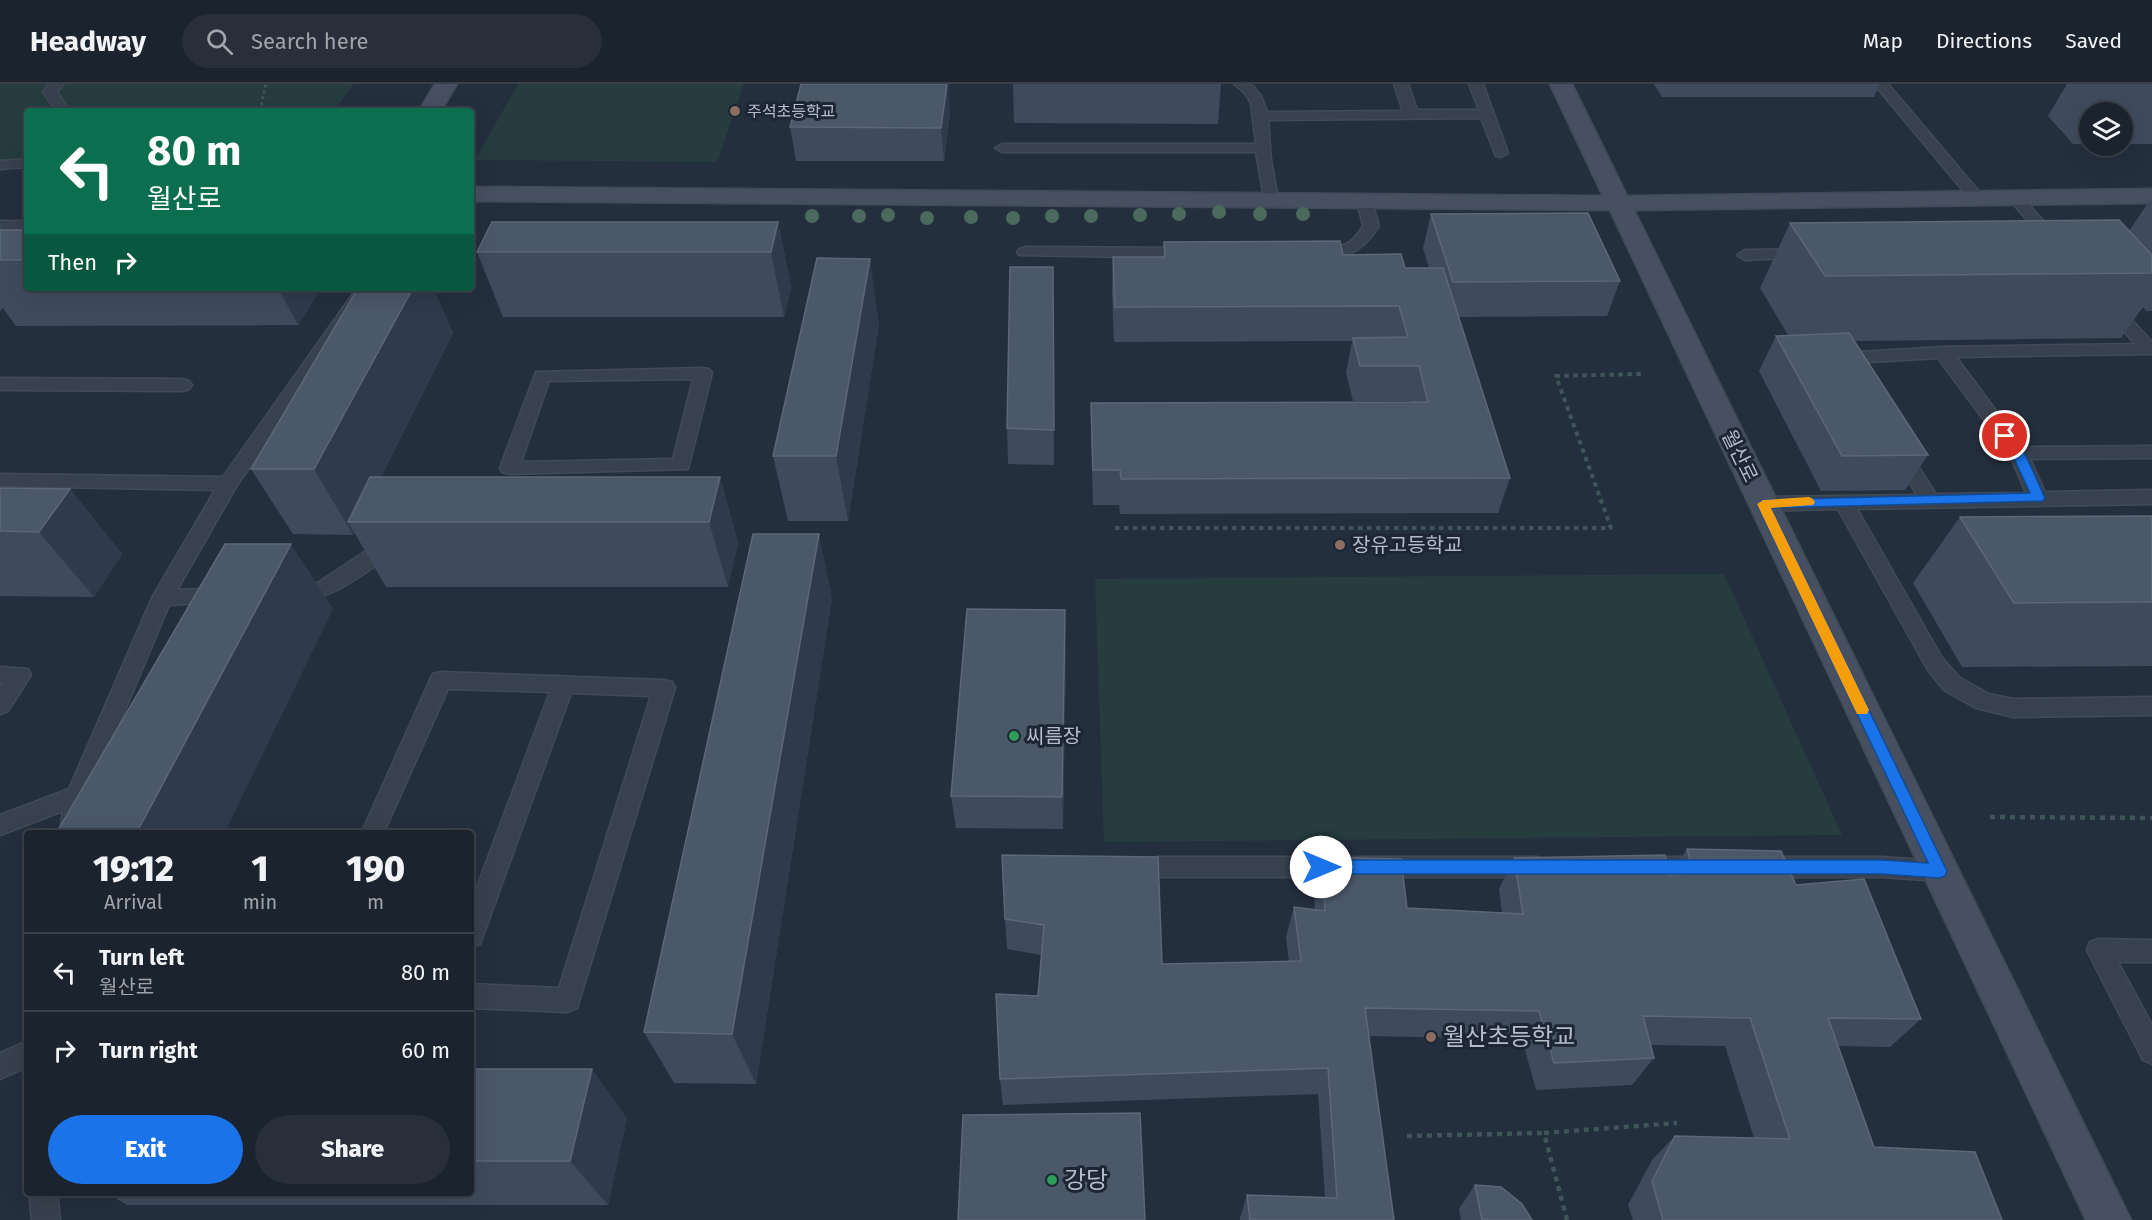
<!DOCTYPE html>
<meta charset="utf-8">
<style>
:root{--surface:#1b232e;--page:#282f3a;--text:#f1f3f6;--muted:#a0a4aa;--line:#39404a;--accent:#1a73e8}
body{margin:0;font-family:"Fira Sans","Noto Sans KR",sans-serif;background:var(--page);color:var(--text);height:100vh;display:flex;flex-direction:column;font-size:22px;white-space:nowrap}
*{box-sizing:border-box;margin:0}
p{font-size:20px;color:var(--muted)}
.icon{flex:none;width:33px;height:33px;fill:none;stroke:currentColor;stroke-width:2;stroke-linecap:round;stroke-linejoin:round}
.map{position:relative;flex:1;overflow:hidden}
.drawer{position:absolute;left:24px;top:746px;width:450px;height:366px;display:flex;flex-direction:column;background:var(--surface);border-radius:6px;box-shadow:0 6px 24px #0002,0 0 0 2px var(--line)}
.drawer>*{flex:none}
.hud{position:absolute;left:24px;top:24px;width:450px;height:183px;border-radius:6px;box-shadow:0 6px 24px #0002,0 0 0 2px var(--line);background:#0b6e4f;color:#fff;overflow:hidden}
.buttons{position:absolute;left:2079px;top:18px;display:grid;gap:12px}
.buttons a{display:grid;place-items:center;width:54px;height:54px;border-radius:50%;background:var(--surface);box-shadow:0 6px 24px #0002,0 0 0 2px var(--line);font-size:30px}
.pin{position:absolute;display:grid;place-items:center;width:51px;height:51px;color:#fff;margin:-26px;border:3px solid #fff;border-radius:50%;box-shadow:0 2px 6px #0007}
.me{position:absolute;width:66px;margin:-33px;rotate:90deg;stroke-linejoin:round;filter:drop-shadow(0 0 4px #0008)}
.turn{display:flex;align-items:center;gap:21px;height:126px;padding:0 24px;font-size:27px}
.turn .icon{width:78px;height:78px;stroke-width:2.5}
.turn b{display:block;font-size:42px;line-height:51px}
.then{display:flex;align-items:center;height:57px;padding:0 24px;background:#0003;gap:12px;font-size:22px}
.eta{display:flex;justify-content:space-evenly;align-items:center;height:102px;text-align:center}
.eta b{font-size:36px;font-weight:800;line-height:42px}
.primary-button{display:flex;gap:12px;margin-top:auto;padding:12px 24px}
.primary-button a{flex:1;height:69px;border-radius:36px;background:var(--accent);color:#fff;font-size:24px;font-weight:800;line-height:69px;text-align:center}
.primary-button a+a{background:var(--page);color:var(--text)}
ul{padding:0;list-style:none}
li{display:flex;align-items:center;gap:18px;height:78px;padding:0 24px;border-top:2px solid var(--line)}
li div{flex:1}
li b{display:block;font-size:22px}
li em{font-style:normal}
header{display:flex;align-items:center;gap:36px;box-sizing:border-box;height:84px;padding:0 30px;background:var(--surface);border-bottom:2px solid var(--line)}
header strong{font-size:28px}
nav{display:flex;gap:33px;margin-inline-start:auto;font-size:21px}
.search{width:420px;height:54px;background:var(--page);display:flex;align-items:center;gap:15px;box-sizing:border-box;padding:0 21px;border-radius:33px;color:var(--muted);font-size:22px}
.map>svg:first-child{display:block}
.green{fill:#263c3f}
.lines{fill:none;stroke-linecap:round;stroke-linejoin:round}
.lane-casing{stroke:#414a57;stroke-width:3}
.secondary-casing{stroke:#414a57;stroke-width:3}
.path-far2{stroke:#3f5557;stroke-width:3;stroke-dasharray:3 3;stroke-linecap:butt}
.path-far1{stroke:#3f5557;stroke-width:4;stroke-dasharray:4.5 4.5;stroke-linecap:butt}
.path{stroke:#3f5557;stroke-width:4.5;stroke-dasharray:5 5;stroke-linecap:butt}
.lane{fill:#38414e;fill-rule:evenodd}
.secondary{fill:#465061;fill-rule:evenodd}
.tree{fill:#4b6a5d}
.wall{fill:#3f4b5c}
.shaded-wall{fill:#2f3b4b}
.building{fill:#4b5868;stroke:#5c6777;stroke-width:1.5}
.route{fill:#1a73e8;stroke:#114b97;stroke-width:1.5}
.slow{fill:#f59e0b}
.education-dot{fill:#8d6e63;stroke:#1d2633;stroke-width:2}
.leisure-dot{fill:#2e9e5b;stroke:#1d2633;stroke-width:2}
.labels{text-anchor:middle;stroke-width:6;stroke-linejoin:round;paint-order:stroke}
.far-poi-label{font-size:16px;fill:#b4bcc9;stroke:#1d2633;text-anchor:start}
.street-label{font-size:20px;fill:#b4bcc9;stroke:#1d2633}
.poi-label{font-size:20px;fill:#b4bcc9;stroke:#1d2633;text-anchor:start}
.near-poi-label{font-size:24px;fill:#b4bcc9;stroke:#1d2633;text-anchor:start}
</style>
<header>
<strong>Headway</strong>
<div class="search"><svg class="icon" aria-label="search" viewBox="0 0 24 24"><circle cx="10" cy="10" r="6"/><path d="M15 15l6 6"/></svg>Search here</div>
<nav><a>Map</a><a>Directions</a><a>Saved</a></nav>
</header>
<div class="map">
<svg width="2152" height="1136" viewBox="0 0 2152 1136">
<rect width="100%" height="100%" fill="#242f3e"/>
<path class="green" d="M0,0H354L333,27H27V85L0,84Z
M518,0H744L717,78L475,76Z
M1724,490L1842,751L1104,758L1095,495Z"/>
<g class="lines">
<g class="lane-casing">
<path id="lane" d="M49,0H63L57,8L70,27H56L43,8Z
M1234,0L1253,2L1261,12L1267,28L1403,27L1394,0H1408L1417,26H1479L1469,0H1483L1508,69L1501,73L1496,72L1481,34L1268,36L1271,76L1278,115L1271,119L1264,115L1256,68H1002L995,64L1002,60H1256L1251,19L1244,8Z
M1874,0H1888L1981,110L1983,113L1981,116H1971Z
M27,75V83L0,85V77Z
M2014,108L2019,109L2058,154L2061,157L2058,160H2048L2009,115L2007,112Z
M1364,112L1371,116L1379,142C1363,168 1339,181 1308,173L1306,170L1308,167C1334,160 1347,170 1363,142L1357,116Z
M0,137H27V147H0Z
M1025,163L1189,164L1197,169L1189,174L1019,171L1017,168L1019,165Z
M1803,165L1809,167L1811,170L1809,173L1745,176L1737,171L1745,166Z
M357,204H373L236,403L177,506L221,504L228,506L231,511L228,516L221,518L169,521L89,712L82,748H60L63,727L0,751V731L69,705L152,514L215,406L0,402V390L223,393Z
M2111,218L2117,220L2152,258V270L1956,273L2023,363L2152,362V374L2030,375L2045,408L2152,406V420L1857,425L1942,574L1960,594L1989,610L2013,615L2152,613V631L2013,633L1976,624L1944,606L1928,586L1838,425L1763,427L1756,425L1753,420L1756,415L1763,413L1917,411L1891,368L1894,364H1906L1936,410L2026,409L2010,371L1938,274L1852,279L1844,283L1838,282L1833,274L1836,270L1842,269L1943,263L2135,260L2103,223Z
M703,284L709,285L712,289L688,385L509,390L502,388L500,384L536,288ZM693,295L673,375L521,378L549,297Z
M0,294L183,295L189,297L192,301L189,305L183,307L0,306Z
M393,452L400,454L403,459L400,464C369,485 326,525 287,513L284,508L287,503L316,500L386,454Z
M0,583L28,585L31,591L8,627L0,630V604L3,599H0Z
M441,588L664,596L672,598L675,604L577,924L568,928L471,924V900L559,904L651,612L571,609L483,852L480,860L471,863V819L550,608L448,605L384,748H362L430,596L433,590Z
M1157,773H1537L1545,776L1549,783L1545,790L1537,793H1157L1149,790L1145,783L1149,776Z
M1640,773H1705L1713,776L1717,783L1713,790L1705,793H1640L1632,790L1628,783L1632,776Z
M1760,773H1882L1939,777L1947,780L1951,787L1947,794L1939,797L1882,793H1760L1752,790L1748,783L1752,776Z
M2099,855L2152,856V878H2118L2152,941V980L2143,976L2087,866L2090,858Z
M27,957V983L0,995V969Z
M29,1108H57L60,1136H32Z"/>
</g>
<g class="secondary-casing">
<path id="secondary" d="M435,0H457L441,27H419Z
M1550,0H1572L1627,112L2152,105V119L1634,126L2131,1136H2086L1610,126L471,117V103L1603,112Z"/>
</g>
<path class="path-far2" d="M260,27L266,0"/>
<path class="path-far1" d="M1115,444H1611L1556,292L1641,290"/>
<path class="path" d="M1990,733L2152,734
M1407,1052L1544,1049
M1567,1136L1544,1049L1677,1039"/>
<use href="#lane" class="lane"/>
<use href="#secondary" class="secondary"/>
</g>
<g class="tree">
<circle cx="1219" cy="128" r="7"/>
<circle cx="1179" cy="130" r="7"/>
<circle cx="1260" cy="130" r="7"/>
<circle cx="1303" cy="130" r="7"/>
<circle cx="888" cy="131" r="7"/>
<circle cx="1140" cy="131" r="7"/>
<circle cx="812" cy="132" r="7"/>
<circle cx="859" cy="132" r="7"/>
<circle cx="1052" cy="132" r="7"/>
<circle cx="1091" cy="132" r="7"/>
<circle cx="971" cy="133" r="7"/>
<circle cx="927" cy="134" r="7"/>
<circle cx="1013" cy="134" r="7"/>
</g>
<path class="wall" d="M1013,0H1221L1218,40L1014,39Z
M1654,0H1880L1874,13H1662Z
M2067,0H2152V60H2122V28H2090V60H2073L2048,32Z
M950,28L944,77H796L790,43Z
M2150,116H2152V227H2146L2143,223L2121,254L1854,257L1928,371L1905,406L1821,407L1759,287L1776,252L1788,251L1760,204L1790,139L2129,147Z
M1431,130L1620,197L1607,232L1459,233L1510,394L1498,429L1120,430L1119,421H1093L1091,354V319L1410,318V317H1353L1346,289L1352,257L1114,258L1112,208L1113,173H1163L1164,158L1343,171L1405,184H1429L1423,164Z
M778,138L791,203L784,233H503L477,168Z
M0,146H27V204H313L317,211L298,241L16,242L3,224L0,227Z
M1053,183L1054,381L1008,380L1007,344Z
M358,204H433L453,249L381,393H720L738,459L728,503H386L354,448L353,451L293,450L251,385Z
M879,240L848,437H788L773,372Z
M0,404L70,405L122,470L94,513L0,512Z
M2152,432V582L1962,583L1913,499L1960,433Z
M832,514L756,1000L674,999L644,948Z
M1066,560L1063,745L956,744L951,712Z
M1687,765L1796,801L1921,935L1890,963L1838,962L1874,1063L2002,1136H1633L1628,1121L1652,1076L1675,1052L1754,1054L1725,962L1651,961L1654,974L1632,1001L1536,1006L1522,955L1369,952L1394,1136H1240V1134L1247,1111L1325,1113L1318,1010L1003,1021L1000,995L1038,912L1041,871L1007,865L1005,835L1002,771L1162,880L1289,878L1286,853L1294,823L1315,826L1314,804L1322,773L1407,824L1502,829L1499,805L1514,774L1670,791Z
M471,985L627,1034L608,1121H127L105,1108H471Z
M1475,1101L1532,1136H1461L1459,1125Z"/>
<path class="shaded-wall" d="M947,0H948L950,28L944,77L941,44Z
M778,138L791,203L784,233L771,168Z
M870,175L879,240L848,437L836,372Z
M278,204H313L317,211L298,241Z
M413,204H433L453,249L359,438H348L354,448L353,451L314,385Z
M720,393L738,459L728,503L709,438Z
M70,405L122,470L94,513L39,448Z
M819,450L832,514L756,1000L732,950Z
M291,460L333,525L225,748H137Z
M1065,526L1066,560L1063,745L1062,713Z
M592,985L627,1034L608,1121L570,1077Z"/>
<path class="building" d="M801,0H947L941,44L790,43Z
M1588,129L1620,197L1453,198L1431,130Z
M2119,136L2152,171V189L1825,192L1790,139Z
M492,138H778L771,168H477Z
M0,146H27V176H0Z
M1340,157L1343,171L1401,170L1405,184H1443L1510,394L1121,395L1120,386H1093L1091,319L1428,318L1419,282H1360L1353,254L1408,253L1399,222L1115,223L1113,173H1165L1164,158Z
M817,174L870,175L836,372H773Z
M1010,183H1053L1054,346L1007,344Z
M358,204H413L314,385H251Z
M1849,249L1928,371L1842,372L1776,252Z
M370,393H720L709,438H348Z
M0,404L70,405L39,448L0,447Z
M2152,432V518L2014,519L1960,433Z
M753,450H819L732,950L644,948Z
M225,460H291L137,748H57Z
M967,525L1065,526L1062,713L951,712Z
M1687,765L1781,767L1796,801L1864,795L1921,935L1828,934L1874,1063L1975,1068L2002,1136H1663L1652,1097L1675,1052L1790,1055L1750,934L1643,932L1654,974L1554,979L1539,927L1365,924L1394,1136H1250L1247,1111L1337,1114L1328,984L1000,995L996,910L1038,912L1044,841L1005,835L1002,771L1158,773L1162,880L1301,877L1294,823L1325,827L1322,773L1401,775L1407,824L1523,830L1514,774L1665,771L1670,791L1694,789Z
M471,985H592L570,1077H471Z
M1140,1029L1145,1136H958L963,1031Z
M1475,1101L1501,1103L1522,1120L1532,1136H1482Z"/>
<path class="route" d="M2005,348C2022,354 2037,398 2045,414L2043,417L1771,424L1947,787L1945,792L1939,794L1882,790H1321L1315,788L1313,783L1315,778L1321,776H1882L1928,779L1757,420L1763,416L2030,409L2012,370L1999,352Z"/>
<path class="slow" d="M1809,413L1813,415L1815,418L1813,421L1771,424L1869,626L1867,630H1857L1855,626L1757,420L1763,416Z"/>
<g class="education-dot">
<circle cx="735" cy="27" r="6"/>
<circle cx="1340" cy="461" r="6"/>
<circle cx="1431" cy="953" r="6"/>
</g>
<g class="leisure-dot">
<circle cx="1014" cy="652" r="6"/>
<circle cx="1052" cy="1096" r="6"/>
</g>
<g class="labels">
<g class="far-poi-label">
<text x="747" y="33">주석초등학교</text>
</g>
<g class="street-label">
<text transform="translate(1740 372) rotate(64)" y="7">월산로</text>
</g>
<g class="poi-label">
<text x="1352" y="468">장유고등학교</text>
<text x="1026" y="659">씨름장</text>
</g>
<g class="near-poi-label">
<text x="1443" y="961">월산초등학교</text>
<text x="1064" y="1104">강당</text>
</g>
</g>
</svg>
<div class="buttons">
<a><svg class="icon" aria-label="layers" viewBox="0 0 24 24"><path d="M12 4l9 5-9 5-9-5zM3 14l9 5 9-5"/></svg></a>
</div>
<div class="pin" style="left:2005px;top:352px;background:#d93025"><svg class="icon" aria-label="arrive" viewBox="0 0 24 24"><path d="M6 21V4h12l-3 4 3 4H6"/></svg></div>
<svg class="me" style="left:1321px;top:783px" viewBox="-20 -20 40 40"><circle r="19" fill="#fff"/><path d="M0-13L10 11 0 6-10 11z" fill="#1a73e8"/></svg>
<div class="hud">
<div class="turn"><svg class="icon" aria-label="left" viewBox="0 0 24 24"><path d="M17 20v-9H6M10 6l-5 5 5 5"/></svg><div><b>80 m</b>월산로</div></div>
<div class="then">Then<svg class="icon" aria-label="right" viewBox="0 0 24 24"><path d="M7 20v-9h11M14 6l5 5-5 5"/></svg></div>
</div>
<section class="drawer">
<div class="eta">
<div><b>19:12</b><p>Arrival</p></div>
<div><b>1</b><p>min</p></div>
<div><b>190</b><p>m</p></div>
</div>
<ul>
<li><svg class="icon" aria-label="left" viewBox="0 0 24 24"><path d="M17 20v-9H6M10 6l-5 5 5 5"/></svg><div><b>Turn left</b><p>월산로</p></div><em>80 m</em></li>
<li><svg class="icon" aria-label="right" viewBox="0 0 24 24"><path d="M7 20v-9h11M14 6l5 5-5 5"/></svg><div><b>Turn right</b></div><em>60 m</em></li>
</ul>
<div class="primary-button"><a>Exit</a><a>Share</a></div>
</section>
</div>
